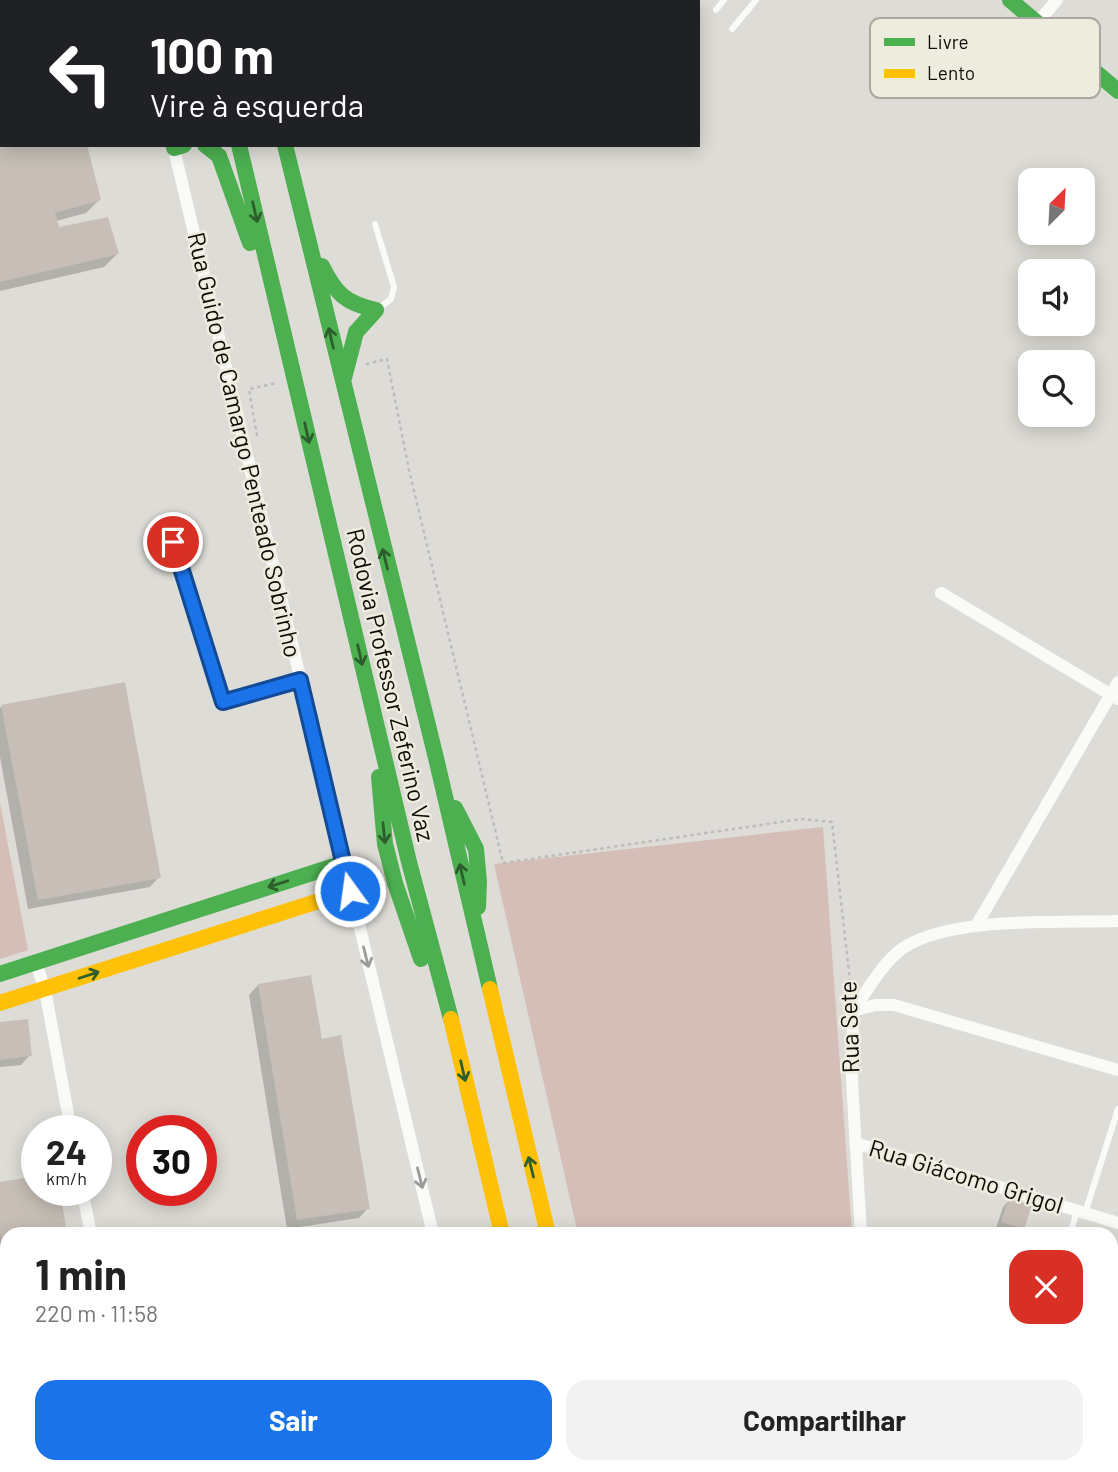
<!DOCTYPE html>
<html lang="pt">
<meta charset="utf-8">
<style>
:root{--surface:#fff;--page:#f2f2f2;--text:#222;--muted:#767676;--accent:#1a73e8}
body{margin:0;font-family:Barlow,sans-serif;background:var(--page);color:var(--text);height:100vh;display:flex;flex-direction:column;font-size:26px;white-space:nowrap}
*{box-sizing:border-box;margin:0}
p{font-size:23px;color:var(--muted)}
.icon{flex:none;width:38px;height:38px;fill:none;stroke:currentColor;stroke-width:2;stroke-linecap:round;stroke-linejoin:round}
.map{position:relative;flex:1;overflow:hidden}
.details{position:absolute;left:0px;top:1227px;width:1118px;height:247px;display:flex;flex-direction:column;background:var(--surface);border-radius:21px 21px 0 0;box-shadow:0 4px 18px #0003}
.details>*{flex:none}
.banner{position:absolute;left:0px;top:0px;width:700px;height:147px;box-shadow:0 4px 18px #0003;background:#202124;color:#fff;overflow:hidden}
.needle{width:46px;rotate:24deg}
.tools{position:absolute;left:1018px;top:168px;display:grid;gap:14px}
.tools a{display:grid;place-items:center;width:77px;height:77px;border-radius:14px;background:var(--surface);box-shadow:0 4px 18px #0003;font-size:35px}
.speed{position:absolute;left:21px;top:1115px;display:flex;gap:14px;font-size:35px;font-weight:700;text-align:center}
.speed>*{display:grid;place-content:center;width:91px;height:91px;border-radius:50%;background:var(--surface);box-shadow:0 4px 18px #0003;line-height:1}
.speed small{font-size:18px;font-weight:400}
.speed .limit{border:10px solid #d22;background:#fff;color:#111}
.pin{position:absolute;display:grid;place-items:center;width:60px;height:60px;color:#fff;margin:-30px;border:4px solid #fff;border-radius:50%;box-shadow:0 2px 7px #0007}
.me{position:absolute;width:77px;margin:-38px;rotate:346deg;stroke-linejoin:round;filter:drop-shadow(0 0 5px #0008)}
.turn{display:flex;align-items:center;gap:24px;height:147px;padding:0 35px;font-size:32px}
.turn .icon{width:91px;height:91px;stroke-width:2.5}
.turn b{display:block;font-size:49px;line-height:60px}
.round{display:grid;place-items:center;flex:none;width:74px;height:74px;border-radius:21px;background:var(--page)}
.overview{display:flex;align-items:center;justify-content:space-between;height:119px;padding:0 35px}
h1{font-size:42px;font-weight:700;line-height:52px}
.button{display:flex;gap:14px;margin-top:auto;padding:14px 35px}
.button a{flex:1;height:80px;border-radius:21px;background:var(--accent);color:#fff;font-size:28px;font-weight:700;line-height:80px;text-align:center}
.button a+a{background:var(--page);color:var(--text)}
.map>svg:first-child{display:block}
.green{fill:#d5beb7}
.shadow{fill:#0003}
.building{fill:#c7bfb7}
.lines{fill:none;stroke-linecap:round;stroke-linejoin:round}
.path{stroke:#bdbcba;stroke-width:2.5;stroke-dasharray:3.5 3.5;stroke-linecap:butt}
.lane{stroke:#fafaf9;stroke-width:6}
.street{stroke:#fafaf9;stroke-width:12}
.fast{stroke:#4caf50;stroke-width:16}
.slow{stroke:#ffc107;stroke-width:16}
.oneway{stroke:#2c5d2c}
.oneway2{stroke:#9b9a98}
.route-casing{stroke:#114b97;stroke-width:18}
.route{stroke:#1a73e8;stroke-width:12}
.labels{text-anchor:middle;stroke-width:5;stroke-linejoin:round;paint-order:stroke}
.street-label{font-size:24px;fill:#0c0b07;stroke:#eeecdf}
.key{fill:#eeecdf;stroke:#aaa89e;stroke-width:2}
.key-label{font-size:19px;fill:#0c0b07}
</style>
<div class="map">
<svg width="1118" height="1472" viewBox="0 0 1118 1472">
<rect width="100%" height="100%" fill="#dedcd6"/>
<path class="green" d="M0,803L28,950L0,959Z
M823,827L852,1234H578L494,864Z
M868,1466L869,1472H629L628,1467Z"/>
<path class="shadow" d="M2,81V145H85L99,200L86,213L56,221L57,229L117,254L104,267L0,291Z
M2,706L159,877L150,887L28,909L0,757V708Z
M258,985L320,1041L368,1208L359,1218L287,1229L249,995Z
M0,1024L30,1055L21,1065L0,1067Z
M0,1183L37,1190H58L7,1234V1369L5,1356L0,1361Z
M1009,1200L1022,1228L1017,1234L996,1228L1003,1207Z
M346,1466H433L434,1472H342Z"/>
<path class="building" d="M10,145H87L101,200L55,213L59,227L108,217L119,254L0,282V148Z
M125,682L161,878L38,900L1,705Z
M311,975L322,1039L341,1035L370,1209L297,1220L258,984Z
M28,1019L32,1056L0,1060V1022Z
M37,1176V1190H60L67,1234H7L5,1265L0,1230V1182Z
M1009,1198L1032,1206L1024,1229L1001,1222Z
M0,1326H3L7,1349V1356L0,1357Z
M352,1466H435L436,1472H354Z"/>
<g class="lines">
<path class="path" d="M366,364L387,359L409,470L503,863L801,819L832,822L851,990
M257,436L249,389L277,383"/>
<path class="lane" d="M27,0V2
M716,10L724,0
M732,29L756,0
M375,224L394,287L391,299L378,309
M173,543L223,702L300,680
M1085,1213L1118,1109
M1070,1234L1077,1211"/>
<path class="street" d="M136,0V2
M1037,23L1057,0
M173,145L433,1234
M941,593L1118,699
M976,926L1118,682
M36,963L45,990L71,1130
M853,1011C868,990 882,963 903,948C951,916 1060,923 1118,921
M853,1011L875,1005H894L1118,1070
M853,1011L852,1080L861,1234
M855,1143L1118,1223
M82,1190L91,1234
M1111,1361L1118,1363
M1111,1428H1118
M134,1466L136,1472
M489,1466L490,1472
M877,1466V1472
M949,1466V1472
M1079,1466V1472"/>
<path class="fast" d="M251,0L252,2
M1010,0L1118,91
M205,145L219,156L250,243
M239,145L409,862L451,1019
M285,145L436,758L490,989
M174,148L184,145
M322,266C336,294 345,303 376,310
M344,378L356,332L376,310
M379,777L385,844L395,883L421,959
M455,808L476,849L479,882L478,907
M0,974L343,863
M606,1466L607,1472"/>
<path class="slow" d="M204,0V2
M490,989L548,1234
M0,1003L350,891
M451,1019L502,1234
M558,1466L559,1472"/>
</g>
<defs><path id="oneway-shaft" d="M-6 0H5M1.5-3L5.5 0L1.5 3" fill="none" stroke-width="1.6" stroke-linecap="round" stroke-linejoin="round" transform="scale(1.75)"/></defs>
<g class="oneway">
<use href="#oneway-shaft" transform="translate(255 212) rotate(77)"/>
<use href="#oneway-shaft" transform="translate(331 338) rotate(-103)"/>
<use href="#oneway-shaft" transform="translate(307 433) rotate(77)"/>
<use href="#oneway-shaft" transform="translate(385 559) rotate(-104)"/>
<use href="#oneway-shaft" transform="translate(360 655) rotate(77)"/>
<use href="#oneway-shaft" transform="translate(384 833) rotate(84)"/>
<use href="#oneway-shaft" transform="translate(462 874) rotate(-103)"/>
<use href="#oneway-shaft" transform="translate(278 884) rotate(162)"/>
<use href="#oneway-shaft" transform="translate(89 975) rotate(-18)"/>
<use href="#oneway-shaft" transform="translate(463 1071) rotate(77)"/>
<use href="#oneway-shaft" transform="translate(531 1167) rotate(-104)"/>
</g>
<g class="oneway2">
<use href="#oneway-shaft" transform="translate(366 957) rotate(76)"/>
<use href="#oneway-shaft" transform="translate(420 1178) rotate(76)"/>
</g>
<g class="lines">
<g class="route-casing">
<path id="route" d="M173,542L223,702L300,680L350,891"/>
</g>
<use href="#route" class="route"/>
</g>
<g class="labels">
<g class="street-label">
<text transform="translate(244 445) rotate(77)" y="8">Rua Guido de Camargo Penteado Sobrinho</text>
<text transform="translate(390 685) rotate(77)" y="8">Rodovia Professor Zeferino Vaz</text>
<text transform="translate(850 1027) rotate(-92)" y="8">Rua Sete</text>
<text transform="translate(966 1177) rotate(17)" y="8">Rua Giácomo Grigol</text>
</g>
</g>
<rect x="870" y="18" width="230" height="80" rx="10" class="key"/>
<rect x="884" y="38" width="31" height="8" fill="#4caf50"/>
<rect x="884" y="69" width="31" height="9" fill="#ffc107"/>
<g class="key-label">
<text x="927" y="49">Livre</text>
<text x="927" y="80">Lento</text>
</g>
</svg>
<div class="tools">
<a><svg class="needle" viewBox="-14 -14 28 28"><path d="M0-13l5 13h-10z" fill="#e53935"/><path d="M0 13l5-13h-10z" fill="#767676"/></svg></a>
<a><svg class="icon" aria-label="sound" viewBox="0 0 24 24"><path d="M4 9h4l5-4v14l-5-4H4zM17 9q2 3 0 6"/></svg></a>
<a><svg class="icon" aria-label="search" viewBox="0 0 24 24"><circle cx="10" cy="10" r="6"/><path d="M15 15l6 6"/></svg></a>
</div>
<div class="speed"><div>24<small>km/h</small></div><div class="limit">30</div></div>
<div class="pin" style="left:173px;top:542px;background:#d93025"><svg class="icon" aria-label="arrive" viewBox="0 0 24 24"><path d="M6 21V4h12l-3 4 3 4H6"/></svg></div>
<svg class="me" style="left:350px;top:891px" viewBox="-20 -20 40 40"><circle r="17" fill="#1a73e8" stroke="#fff" stroke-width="3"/><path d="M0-11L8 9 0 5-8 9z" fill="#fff"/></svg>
<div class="banner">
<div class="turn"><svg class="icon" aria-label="left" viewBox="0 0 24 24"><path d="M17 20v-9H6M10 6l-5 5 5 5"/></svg><div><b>100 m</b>Vire à esquerda</div></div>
</div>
<section class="details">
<div class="overview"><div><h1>1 min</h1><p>220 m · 11:58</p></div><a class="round" style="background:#d93025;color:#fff"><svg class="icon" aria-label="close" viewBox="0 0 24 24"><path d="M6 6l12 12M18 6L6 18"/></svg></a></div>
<div class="button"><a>Sair</a><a>Compartilhar</a></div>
</section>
</div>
